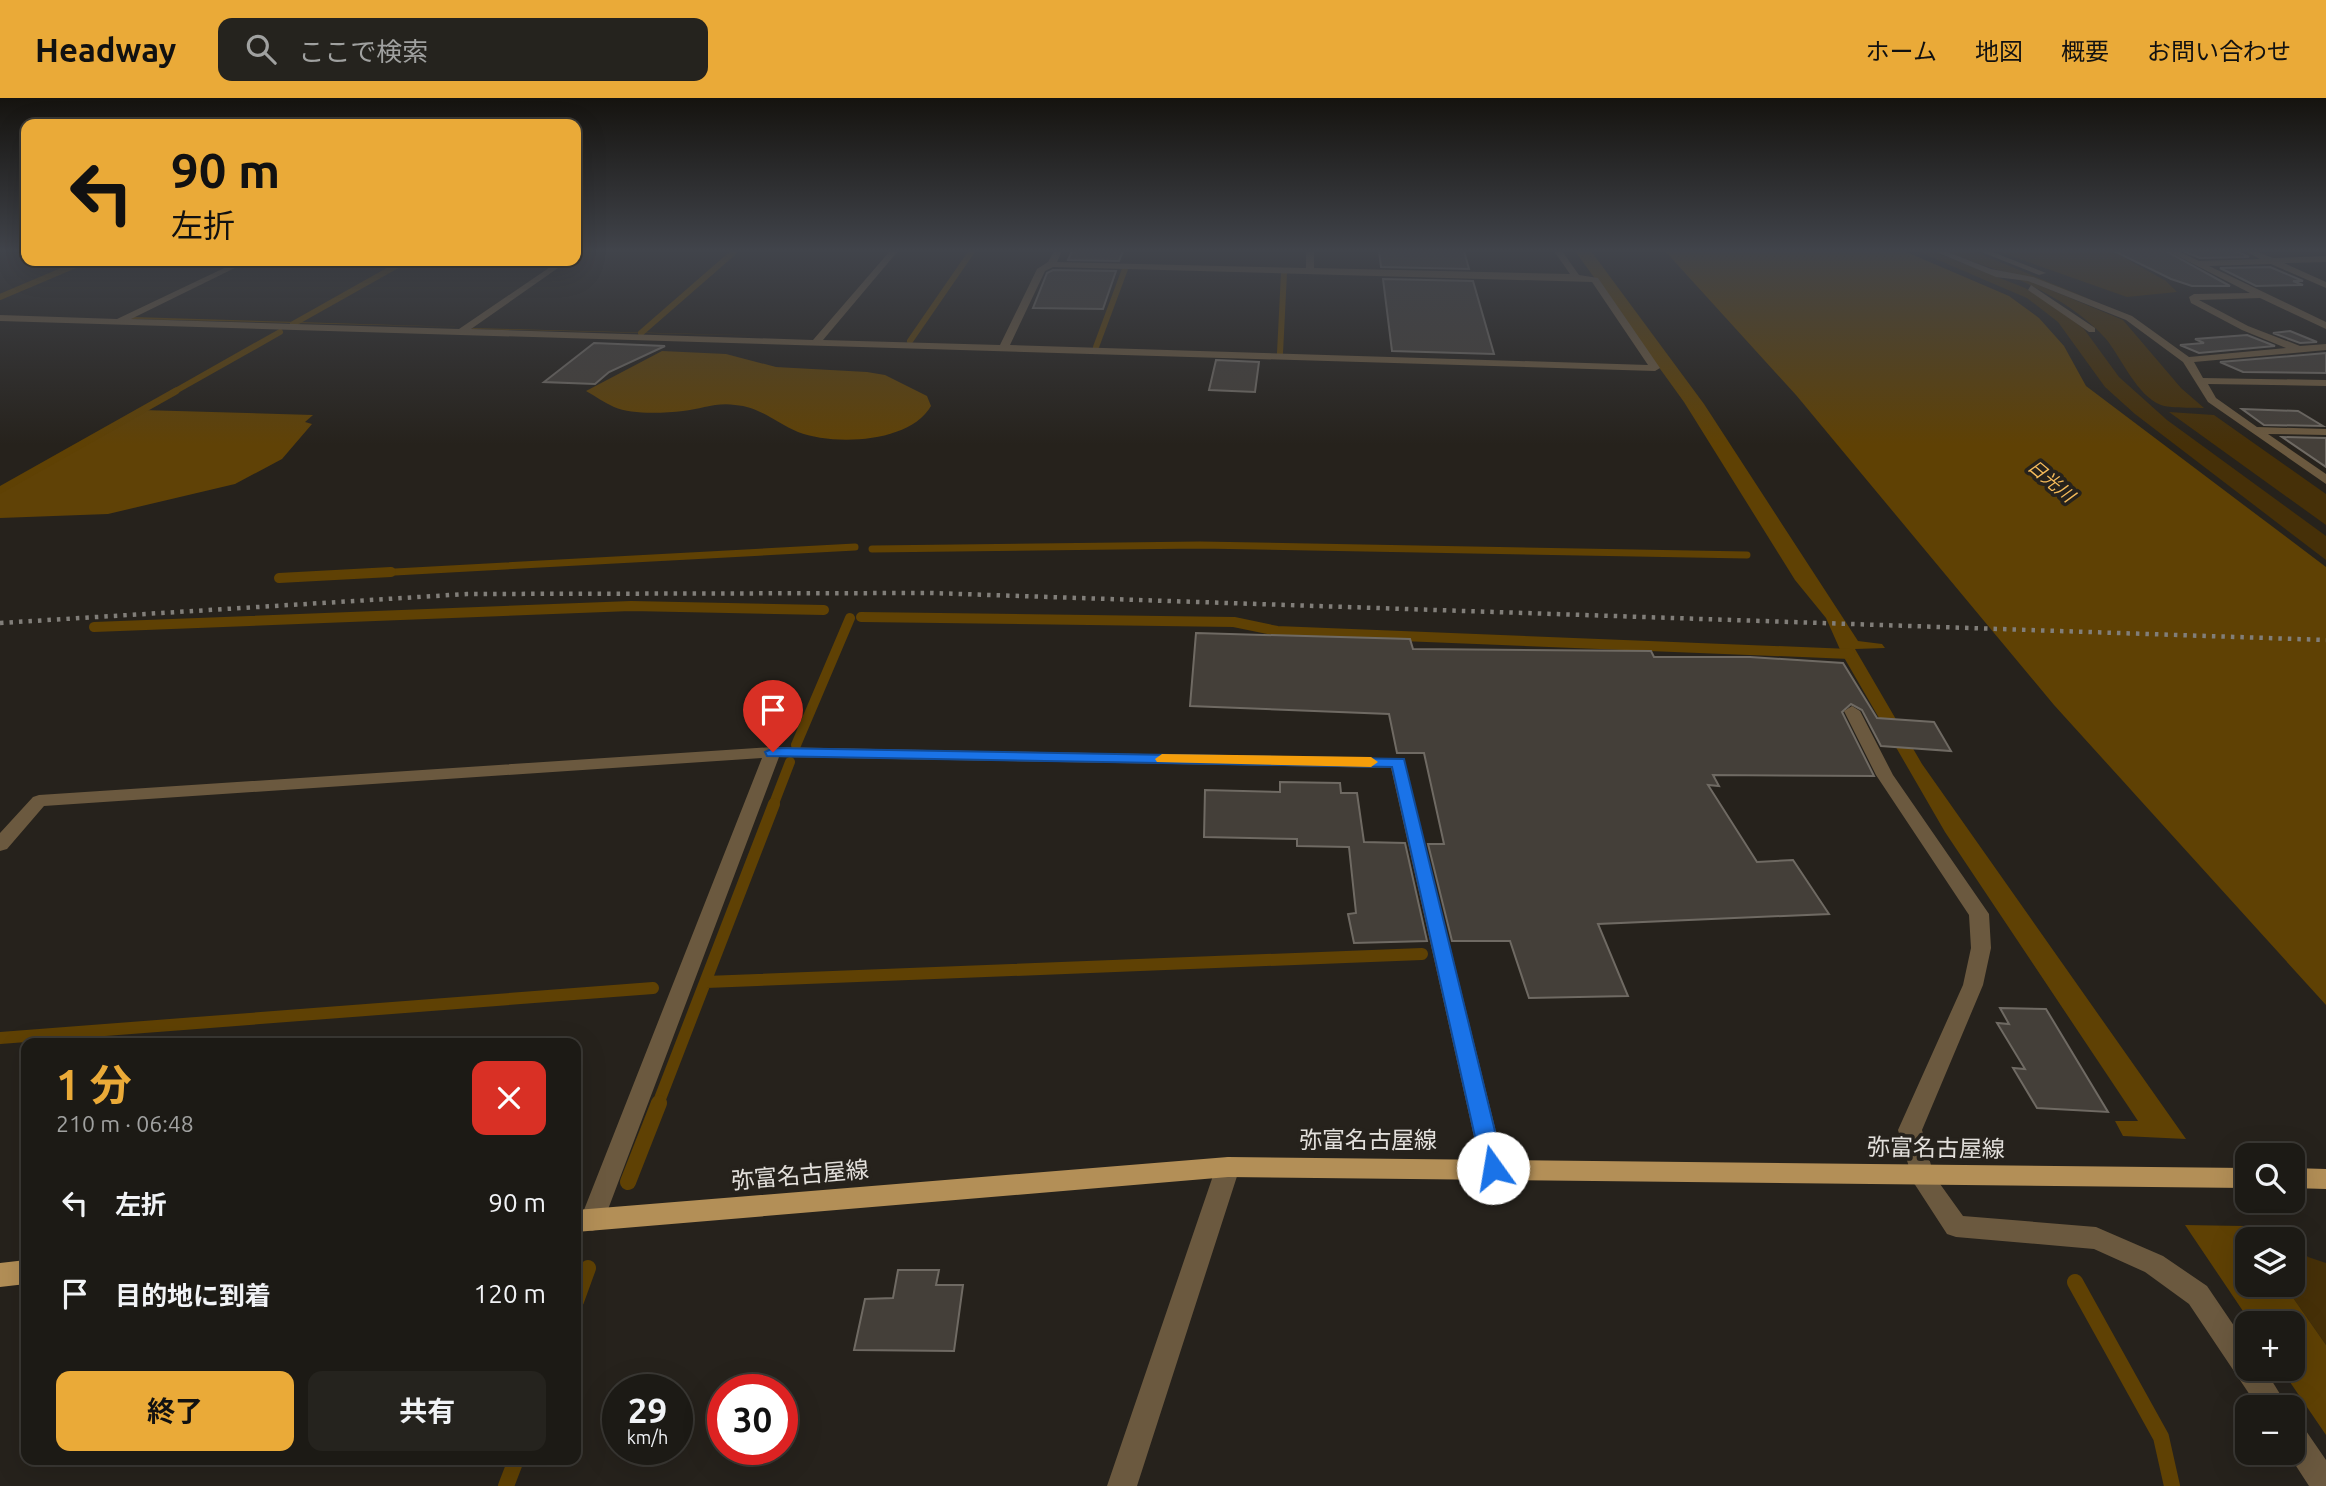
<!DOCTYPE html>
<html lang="ja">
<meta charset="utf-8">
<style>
:root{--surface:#1c1a15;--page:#25231e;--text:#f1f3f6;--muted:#a0a1a0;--line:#3a3834;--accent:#eaaa38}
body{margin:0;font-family:Ubuntu,"Noto Sans JP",sans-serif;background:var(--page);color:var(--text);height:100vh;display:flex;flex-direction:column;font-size:26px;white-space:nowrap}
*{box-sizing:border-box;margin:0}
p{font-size:23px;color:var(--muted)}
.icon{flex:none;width:38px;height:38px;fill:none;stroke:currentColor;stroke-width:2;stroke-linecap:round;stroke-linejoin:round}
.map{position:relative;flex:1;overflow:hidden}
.details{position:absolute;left:21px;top:940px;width:560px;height:427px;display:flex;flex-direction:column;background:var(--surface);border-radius:14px;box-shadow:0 7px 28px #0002,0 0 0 2px var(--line)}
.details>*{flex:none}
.top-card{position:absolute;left:21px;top:21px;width:560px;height:147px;border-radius:14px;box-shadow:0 7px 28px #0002,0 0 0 2px var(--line);background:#eaaa38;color:#111;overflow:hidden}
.tools{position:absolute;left:2235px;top:1045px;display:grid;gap:14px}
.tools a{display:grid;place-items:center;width:70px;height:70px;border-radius:14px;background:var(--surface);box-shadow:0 7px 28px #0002,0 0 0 2px var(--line);font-size:35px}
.speed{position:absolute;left:602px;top:1276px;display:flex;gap:14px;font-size:35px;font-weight:700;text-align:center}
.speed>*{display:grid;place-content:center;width:91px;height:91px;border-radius:50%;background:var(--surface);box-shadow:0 7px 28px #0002,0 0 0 2px var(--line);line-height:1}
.speed small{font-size:18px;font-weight:400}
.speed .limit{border:10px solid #d22;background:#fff;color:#111}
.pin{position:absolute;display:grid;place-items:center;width:60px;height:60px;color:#fff;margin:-72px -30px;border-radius:50% 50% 50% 0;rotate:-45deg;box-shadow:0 0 7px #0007}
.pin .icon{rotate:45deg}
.me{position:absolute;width:77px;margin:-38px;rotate:347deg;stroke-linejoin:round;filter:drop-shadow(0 0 5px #0008)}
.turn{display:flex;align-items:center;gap:24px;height:147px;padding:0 35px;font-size:32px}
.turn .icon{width:91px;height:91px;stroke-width:2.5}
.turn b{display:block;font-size:49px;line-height:60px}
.round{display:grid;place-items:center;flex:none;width:74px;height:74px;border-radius:14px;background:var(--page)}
.headline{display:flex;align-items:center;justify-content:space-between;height:119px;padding:0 35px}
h1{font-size:42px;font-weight:700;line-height:52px;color:var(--accent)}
.cta{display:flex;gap:14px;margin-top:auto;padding:14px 35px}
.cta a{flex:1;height:80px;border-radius:14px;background:var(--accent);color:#111;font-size:28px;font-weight:700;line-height:80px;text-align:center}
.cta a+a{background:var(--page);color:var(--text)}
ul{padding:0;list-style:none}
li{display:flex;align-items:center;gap:21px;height:91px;padding:0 35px}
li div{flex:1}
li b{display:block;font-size:26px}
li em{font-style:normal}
header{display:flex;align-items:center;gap:42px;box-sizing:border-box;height:98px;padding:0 35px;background:var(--accent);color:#111}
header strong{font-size:33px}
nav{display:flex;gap:38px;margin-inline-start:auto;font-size:24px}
.search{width:490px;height:63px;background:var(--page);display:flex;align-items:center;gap:18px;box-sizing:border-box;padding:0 24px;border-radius:14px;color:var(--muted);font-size:26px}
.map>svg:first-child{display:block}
.green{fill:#463008}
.forest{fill:#604206}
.water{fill:#5f4104}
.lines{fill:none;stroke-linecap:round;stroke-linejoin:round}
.stream-far4{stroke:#5f4104;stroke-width:6}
.stream-far3{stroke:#5f4104;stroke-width:7}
.stream-far2{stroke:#5f4104;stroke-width:10}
.stream-far1{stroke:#5f4104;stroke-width:12}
.stream{stroke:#5f4104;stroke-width:16}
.building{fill:#443f39;stroke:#6f6a63;stroke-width:2}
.service{fill:#6b593f;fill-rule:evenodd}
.minor{fill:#6b593f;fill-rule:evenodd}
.primary{fill:#b38f57;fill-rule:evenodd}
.rail{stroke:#817e79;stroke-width:4.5;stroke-dasharray:3.5 6;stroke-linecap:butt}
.route{fill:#1a73e8;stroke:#114b97;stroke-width:2}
.slow{fill:#f59e0b}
.labels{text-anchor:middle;stroke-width:7;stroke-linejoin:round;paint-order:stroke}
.far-water-label{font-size:18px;font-style:italic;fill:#f5bb5a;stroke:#26221c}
.near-street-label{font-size:23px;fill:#e3e0dc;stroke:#26221c}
</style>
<header>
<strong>Headway</strong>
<div class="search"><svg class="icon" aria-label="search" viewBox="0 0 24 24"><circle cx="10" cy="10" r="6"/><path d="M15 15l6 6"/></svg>ここで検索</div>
<nav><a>ホーム</a><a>地図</a><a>概要</a><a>お問い合わせ</a></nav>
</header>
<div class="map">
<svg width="2326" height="1388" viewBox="0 0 2326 1388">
<rect width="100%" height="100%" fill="#26221c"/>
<path class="green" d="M1917,153H1932L2025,190L2046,202L2084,231L2119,279L2167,322L2326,438V462L2135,316L2105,289L2058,224L2027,200Z
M1945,153H1973L2092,202C2043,184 1993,173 1945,153Z
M1997,153H2112L2166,183L2177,194L2127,199Z
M2017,181H2024L2123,222L2181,290L2204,310C2192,309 2173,311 2161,307C2137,298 2121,259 2106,241C2082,214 2049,195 2017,181Z
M2169,314L2214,317L2326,396V427Z
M2243,1128L2281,1129L2292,1141H2252Z
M2292,1141L2308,1159L2326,1165V1247L2284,1187L2292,1186Z"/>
<path class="forest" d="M662,253L726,256L776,269L867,274L885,277L927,298L931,308C910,345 834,348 798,334C776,325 761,309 735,307C717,304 701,311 683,313C664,315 632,317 614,309C605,305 595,298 586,293Z
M142,312L313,317L305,324L312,326L282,361L235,386L108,416L0,420V392Z"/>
<path class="water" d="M1575,153H1591L1704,306L1858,543L1882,546L1885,550L1855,551L1922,666L2186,1041L2123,1038L2115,1023H2138L1945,734L1842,556L1826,520L1795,482L1684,304Z
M1665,153H1904L2009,198L2039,220L2064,248L2086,288L2326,469V907L2054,607L1796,297Z
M133,219L460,229L130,221Z
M473,230L813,239L471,231Z
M2185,1127L2243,1128L2252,1141H2247V1186L2284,1187L2326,1247V1337L2281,1271L2292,1270V1225H2251Z"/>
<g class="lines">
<path class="stream-far4" d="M0,199L85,163
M293,226L405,163
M641,235L735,153
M910,243L972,153
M1096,249L1125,171
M1280,255L1284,175
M172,295L280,234"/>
<path class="stream-far3" d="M0,392L176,293
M872,451L1200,447L1747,457
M358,476L855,449"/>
<path class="stream-far2" d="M279,480L391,474
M861,519L1234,524L1277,533L1850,556
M94,529L631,508L824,512
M796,647L850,520
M773,708L790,664"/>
<path class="stream-far1" d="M706,884L1422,856
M0,940L653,890
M658,1006L774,706"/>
<path class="stream" d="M628,1084L659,1005
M2075,1184L2161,1339L2172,1388
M576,1203L588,1170
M506,1388L516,1362"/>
</g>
<path class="building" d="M1072,153H1123L1119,163L1068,162Z
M1379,153H1464L1469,171L1381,169Z
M2114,153H2166L2230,188H2192L2171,181Z
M2183,153H2236L2249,159L2200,160Z
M2270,169L2303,183H2293L2303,187L2256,188L2220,170Z
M1053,172L1116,173L1103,211L1033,210L1047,175Z
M1383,181L1473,183L1494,256L1392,253Z
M2290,233L2317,244L2300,245L2273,235Z
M2247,237L2275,248L2199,255L2180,247L2204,245L2195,241Z
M594,245L665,248L609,274L595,286L544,284Z
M2326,255V275L2243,274L2220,264Z
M1216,262L1259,264L1255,294L1209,292Z
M2242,311L2298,313L2323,328L2264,327Z
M2282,339L2326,340V369Z
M1196,535L1410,541L1413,551L1651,553L1654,559H1750L1843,565L1877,620L1934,624L1951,653L1881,648L1862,612L1851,606L1842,614L1874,678L1713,677L1719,688L1708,687L1757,764L1793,762L1829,816L1598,826L1628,898L1529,900L1510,843H1452L1428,746H1444L1424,655H1397L1389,616L1190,608Z
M1280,684L1340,685L1341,695H1357L1364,744L1405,745L1427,843L1354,845L1348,816L1356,815L1349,749L1297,748V741L1204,739L1205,692L1280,694Z
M2000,910L2046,911L2108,1014L2037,1010L2013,970L2025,971L1997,925L2009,926Z
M898,1172H939L936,1187H963L954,1253L854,1252L865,1201L893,1200Z"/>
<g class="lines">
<path class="service" d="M1852,608L1860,613L1893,677L1989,816L1991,850L1983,887L1922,1032L1934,1079L1930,1086L1922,1089L1914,1086L1898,1032L1963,887L1971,850L1969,817L1876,677L1844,613Z"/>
<path class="minor" d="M576,153H583L576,158Z
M890,153H898L823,242L1000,247L1037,171L1048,164L1054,153H1062L1057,164L1306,170V153H1314V170L1570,176L1554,153H1562L1579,177L1598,180L1660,270L1655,273L0,223V217L117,221L239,163H249L131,221L459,231L559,163H568L471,231L813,242ZM1053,169L1592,184L1648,267L1010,247L1045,173Z
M1934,153H1945L1991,171L2033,179L2132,218L2189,259L2286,250L2242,232L2191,205L2189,199L2194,196L2250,195L2168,153H2178L2199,163L2260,161L2245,153H2255L2273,160L2326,158V164L2284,165L2326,184V190L2271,166L2209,168L2326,224V231L2260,200L2199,202L2248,228L2300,248L2326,246V252L2194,264L2203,280L2326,282V288L2208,286L2216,300L2257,329L2326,331V337L2268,336L2326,376V386L2208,304L2183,264L2126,222L2028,183L1996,179Z
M1979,153H1990L2046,175L2039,177Z
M2031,187L2095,230V234H2089L2028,192Z
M773,649L1404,661L1505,1070L1501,1077L1493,1080L1485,1077L1481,1070L1391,670L779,659L604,1122L601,1130L592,1133L583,1130L580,1122L762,660L44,708L7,751L0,753V735L33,699L39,697Z
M1228,1059L1236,1062L1240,1069L1137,1388H1107L1216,1069L1220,1062Z
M1922,1069L1930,1072L1963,1118L2096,1129L2163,1158L2207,1188L2247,1247V1270H2264L2288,1309H2258L2189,1206L2145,1174L2094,1151L1956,1139L1947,1136L1910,1079L1914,1072Z
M2292,1323L2302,1327L2326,1362V1388H2309L2287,1354H2292Z"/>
<path class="primary" d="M1228,1059L2247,1070V1090L1228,1079L576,1134V1112Z
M2292,1070L2326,1071V1091L2292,1090Z
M26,1162V1186L0,1189V1165Z"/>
<path class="rail" d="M0,525L467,496L931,495L2326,542"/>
</g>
<linearGradient id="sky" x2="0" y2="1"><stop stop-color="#15130f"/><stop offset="0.44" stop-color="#41444b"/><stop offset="1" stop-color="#41444b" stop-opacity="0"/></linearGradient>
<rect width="2326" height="347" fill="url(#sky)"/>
<path class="route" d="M773,650L1404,661L1504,1070L1501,1077L1493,1079L1485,1077L1482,1070L1392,669L767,658L765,654Z"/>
<path class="slow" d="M1162,656L1371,659L1378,664L1371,669L1157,664L1155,661Z"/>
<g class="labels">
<g class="far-water-label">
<text transform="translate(2051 383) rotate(40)" y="6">日光川</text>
</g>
<g class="near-street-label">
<text x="1368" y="1050">弥富名古屋線</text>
<text transform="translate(1936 1050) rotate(1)" y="8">弥富名古屋線</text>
<text transform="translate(800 1077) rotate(-5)" y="8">弥富名古屋線</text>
</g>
</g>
</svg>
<div class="tools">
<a><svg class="icon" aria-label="search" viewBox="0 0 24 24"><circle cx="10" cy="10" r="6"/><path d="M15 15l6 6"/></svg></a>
<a><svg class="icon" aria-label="layers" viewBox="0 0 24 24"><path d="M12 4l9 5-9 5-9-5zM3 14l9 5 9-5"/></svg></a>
<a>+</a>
<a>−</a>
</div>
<div class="speed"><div>29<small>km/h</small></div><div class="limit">30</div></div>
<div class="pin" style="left:773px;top:654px;background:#d93025"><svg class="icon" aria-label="arrive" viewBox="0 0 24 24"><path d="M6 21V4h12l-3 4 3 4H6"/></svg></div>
<svg class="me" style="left:1493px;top:1070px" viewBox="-20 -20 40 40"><circle r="19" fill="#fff"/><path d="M0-13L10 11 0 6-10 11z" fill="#1a73e8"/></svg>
<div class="top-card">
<div class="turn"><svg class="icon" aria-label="left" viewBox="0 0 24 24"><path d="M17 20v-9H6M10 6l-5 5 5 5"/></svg><div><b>90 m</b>左折</div></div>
</div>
<section class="details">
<div class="headline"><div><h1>1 分</h1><p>210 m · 06:48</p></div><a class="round" style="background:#d93025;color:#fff"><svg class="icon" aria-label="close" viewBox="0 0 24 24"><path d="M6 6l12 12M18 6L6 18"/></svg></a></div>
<ul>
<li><svg class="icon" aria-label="left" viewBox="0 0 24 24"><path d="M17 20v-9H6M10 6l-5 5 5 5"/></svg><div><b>左折</b></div><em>90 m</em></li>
<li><svg class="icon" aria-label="arrive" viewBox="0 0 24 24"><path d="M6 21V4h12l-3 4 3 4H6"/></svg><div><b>目的地に到着</b></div><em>120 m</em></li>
</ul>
<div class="cta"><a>終了</a><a>共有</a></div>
</section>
</div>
